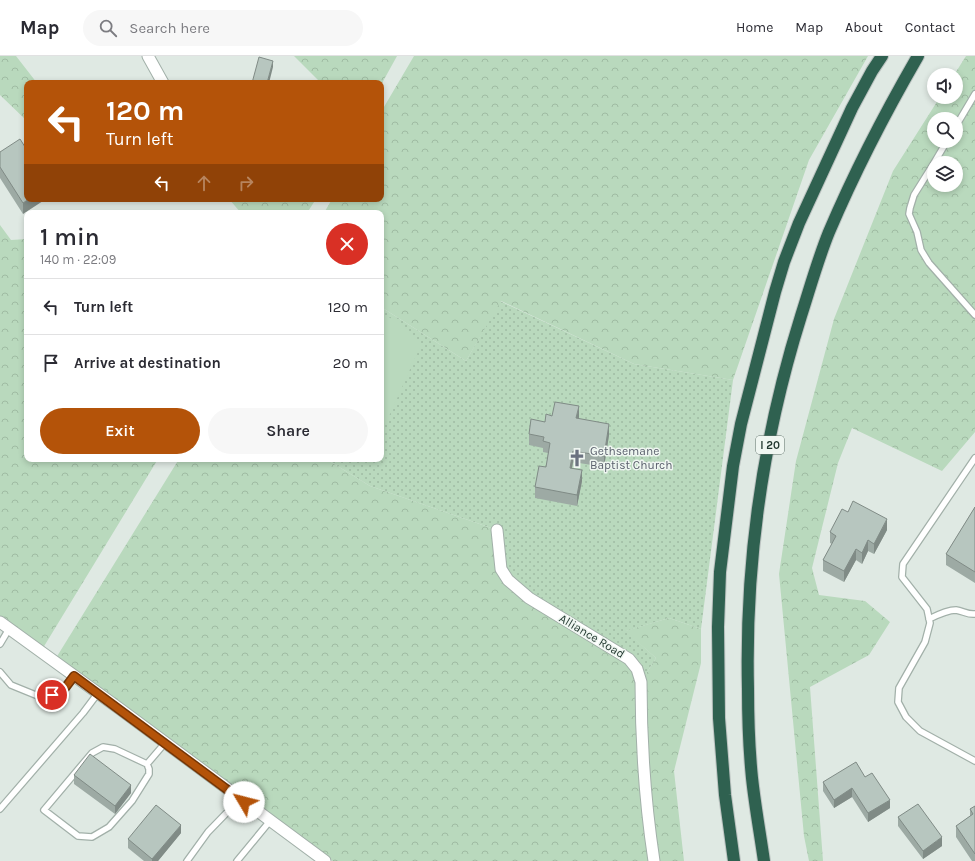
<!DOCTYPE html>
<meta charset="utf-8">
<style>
:root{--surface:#fff;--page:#f7f7f7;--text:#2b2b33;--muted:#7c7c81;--line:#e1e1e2;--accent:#b45309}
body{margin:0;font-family:Karla,sans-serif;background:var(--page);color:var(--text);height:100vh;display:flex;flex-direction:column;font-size:15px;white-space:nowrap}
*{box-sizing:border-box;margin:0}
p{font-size:13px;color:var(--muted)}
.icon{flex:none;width:22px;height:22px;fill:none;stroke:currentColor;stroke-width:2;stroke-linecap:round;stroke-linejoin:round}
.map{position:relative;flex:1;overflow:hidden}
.panel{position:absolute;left:24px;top:154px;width:360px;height:252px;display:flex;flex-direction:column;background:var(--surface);border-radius:8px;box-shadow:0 2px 6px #0003}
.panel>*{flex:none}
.banner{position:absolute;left:24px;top:24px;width:360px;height:122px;border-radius:8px;box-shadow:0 2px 6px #0003;background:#b45309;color:#fff;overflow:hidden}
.controls{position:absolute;left:927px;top:12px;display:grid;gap:8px}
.controls a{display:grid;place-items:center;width:36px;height:36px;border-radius:50%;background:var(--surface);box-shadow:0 2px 6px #0003;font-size:20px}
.pin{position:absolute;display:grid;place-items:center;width:34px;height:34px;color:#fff;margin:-17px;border:2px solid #fff;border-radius:50%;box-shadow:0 1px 4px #0007}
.me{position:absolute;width:44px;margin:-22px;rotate:307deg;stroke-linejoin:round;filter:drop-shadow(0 0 3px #0008)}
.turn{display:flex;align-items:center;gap:14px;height:84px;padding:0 16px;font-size:18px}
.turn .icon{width:52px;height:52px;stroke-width:2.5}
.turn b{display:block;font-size:28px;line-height:34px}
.lanes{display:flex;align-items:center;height:38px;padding:0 16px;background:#0003;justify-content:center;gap:20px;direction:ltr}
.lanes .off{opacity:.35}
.round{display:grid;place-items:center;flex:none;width:42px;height:42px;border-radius:21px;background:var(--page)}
.summary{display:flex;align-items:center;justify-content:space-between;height:68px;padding:0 16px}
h1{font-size:24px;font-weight:600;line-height:30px}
.action{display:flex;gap:8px;margin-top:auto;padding:8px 16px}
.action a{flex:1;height:46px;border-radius:24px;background:var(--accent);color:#fff;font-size:16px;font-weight:600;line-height:46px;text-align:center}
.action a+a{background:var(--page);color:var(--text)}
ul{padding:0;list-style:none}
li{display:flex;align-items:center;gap:12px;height:56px;padding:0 16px;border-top:1px solid var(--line)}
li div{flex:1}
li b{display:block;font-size:15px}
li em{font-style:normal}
header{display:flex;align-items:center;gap:24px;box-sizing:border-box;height:56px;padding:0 20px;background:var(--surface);border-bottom:1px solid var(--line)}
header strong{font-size:19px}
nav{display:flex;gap:22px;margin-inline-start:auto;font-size:14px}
.search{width:280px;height:36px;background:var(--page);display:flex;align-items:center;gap:10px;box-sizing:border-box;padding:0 14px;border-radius:22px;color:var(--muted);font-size:15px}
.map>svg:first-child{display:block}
.grass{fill:url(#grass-dots)}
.forest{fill:url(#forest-crowns);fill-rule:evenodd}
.green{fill:#b9d9bd}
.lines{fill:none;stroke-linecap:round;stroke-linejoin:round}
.service-casing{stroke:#a2b0a9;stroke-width:8}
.minor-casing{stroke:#a2b0a9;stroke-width:13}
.motorway-casing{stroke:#bcc3c1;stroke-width:14}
.service{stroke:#fff;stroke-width:5.5}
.minor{stroke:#fff;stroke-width:11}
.motorway{stroke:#2f6150;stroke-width:12}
.wall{fill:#9daaa4}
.shaded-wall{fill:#808b86}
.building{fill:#b7c6bf;stroke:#808b86}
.route-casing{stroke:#753606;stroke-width:10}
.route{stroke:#b45309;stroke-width:7}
.labels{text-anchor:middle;stroke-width:3;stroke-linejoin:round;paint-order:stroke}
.shield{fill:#eff6f1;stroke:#5f7069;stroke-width:1}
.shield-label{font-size:11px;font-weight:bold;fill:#21372f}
.worship-label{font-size:12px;fill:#5b616d;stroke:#eff6f1;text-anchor:start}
.street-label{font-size:12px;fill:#21372f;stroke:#eff6f1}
</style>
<header>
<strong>Map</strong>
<div class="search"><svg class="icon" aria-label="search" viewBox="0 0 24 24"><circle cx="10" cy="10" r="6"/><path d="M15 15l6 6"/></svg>Search here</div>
<nav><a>Home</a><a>Map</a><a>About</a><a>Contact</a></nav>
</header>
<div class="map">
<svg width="975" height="805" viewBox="0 0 975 805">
<defs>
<pattern id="grass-dots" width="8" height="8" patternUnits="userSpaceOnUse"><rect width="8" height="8" fill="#b9d9bd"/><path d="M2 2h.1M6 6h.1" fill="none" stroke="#9fbba3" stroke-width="1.8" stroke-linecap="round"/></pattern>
<pattern id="forest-crowns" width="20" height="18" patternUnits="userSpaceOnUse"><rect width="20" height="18" fill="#b9d9bd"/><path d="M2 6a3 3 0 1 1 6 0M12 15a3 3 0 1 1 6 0" fill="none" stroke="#9fbba3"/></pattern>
</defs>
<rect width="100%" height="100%" fill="#dfe9e3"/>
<path class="grass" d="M500,245L634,308L733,324L701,573L669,562L626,575L656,602L641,626L508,524L497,474L370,430L326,403H381V251L466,305Z"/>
<path class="forest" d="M0,0H16L37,27H27V65L0,39Z
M294,0H397L381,29V27H321Z
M414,0H868L809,104L733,324L634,308L501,245L466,305L381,251V157H324L332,143H381V56Z
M966,0H975V376L942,415L852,372L838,407L812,512L819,539L865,545L890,566L869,599L810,631L823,805H809L804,780L779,518L796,405L834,263L893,115L940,41H956V19H954ZM934,63H956V85H934ZM934,107H956V129H934Z
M229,143H316L307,157H241Z
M0,169L11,184L27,183V403H158L43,592L0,561Z
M179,403H326L370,430L497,474L508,524L617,597L641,626L656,602L625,575L669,562L701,573V607L674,715L684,805H333L56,602Z"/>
<path class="green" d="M381,258C398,264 410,273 421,289L381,378Z"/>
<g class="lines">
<g class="service-casing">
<path id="service" d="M956,70L975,38
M934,107L914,139L910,152L909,158L917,176L921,194L929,207L975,259
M934,107L947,85
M975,402L903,508L902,521L927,553L930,567L925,586L899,632L898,646L906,661L920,675L975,705
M929,563C937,559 947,554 956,554C963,555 968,559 975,558
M0,588L9,573
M0,616L11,629L38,640L52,639L65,631L74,620
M147,708L149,713V718L132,745L109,771L92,781L78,780L44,754L92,697L103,691L115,693L147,708L165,687
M0,753L83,657L98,637
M187,805L208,776L240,743
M237,805L270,765"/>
</g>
<g class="minor-casing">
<path id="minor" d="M148,0L163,27
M497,474L501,513L508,524L529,542L629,603L637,613L641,626C641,686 645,746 654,805
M0,566L120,653L325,805"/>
</g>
<g class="motorway-casing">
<path id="motorway" d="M734,805L725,739L719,662L718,571L720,516L733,410L741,368L775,236L784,206L799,167L852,52L872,15L882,0
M764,805C760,777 755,750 752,722C749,692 748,663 748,633C745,507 763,381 801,260C810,232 818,203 829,176C855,115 885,57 918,0"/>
</g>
<use href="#service" class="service"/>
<use href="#minor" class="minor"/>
<use href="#motorway" class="motorway"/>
</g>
<path class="wall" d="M27,94L23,158L0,122V96Z
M552,360L579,361L578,362L609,379L604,411L573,406L572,412L582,425L577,450L535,442V431L546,411L548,397L543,396V392L529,389V378Z
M975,451V527L946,509V498Z
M887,474L874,498L868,495L862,508L856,504L844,526L823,515V504L832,488L830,487V476Z
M74,719L131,737L115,758L74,728Z
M865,721L890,752L868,766L852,741L834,752L823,735V726Z
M975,750V805H972L956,781V770L970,760V753Z
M898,761L942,790L923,803L898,770Z
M181,777L158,805H144L128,792V783Z"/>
<path class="shaded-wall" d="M273,5V11L269,27H267Z
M29,143H46L23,158V147Z
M579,350V361L576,373V362Z
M609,368V379L604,411V400Z
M573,395V406L570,423V412Z
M582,414V425L577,450V439Z
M887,463V474L874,498V488Z
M868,484V495L862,508V497Z
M856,493V504L844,526V515Z
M131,729V737L115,758V750Z
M852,732V741L834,752V744Z
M890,744V752L868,766V757Z
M181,769V777L158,805H152V803Z
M942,781V790L923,803V795Z"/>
<path class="building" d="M259,1L273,5L267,27H252Z
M20,83L27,94V143H29L23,147L0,111V96Z
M555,346L579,350L576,362L609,368L604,400L573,395L570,412L582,414L577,439L535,431L539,410L546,411L550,387L543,385L544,381L529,378L531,363L545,366L546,358L552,360Z
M853,445L887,463L874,488L868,484L862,497L856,493L844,515L823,504L836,480L830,476L842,453L848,456Z
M975,451V516L946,498Z
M90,698L131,729L115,750L74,719Z
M856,706L865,721L872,717L890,744L868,757L852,732L834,744L823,726Z
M918,748L942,781L923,795L898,761Z
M156,749L181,769L152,803L128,783Z
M975,750V798L956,770L973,758L970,753Z"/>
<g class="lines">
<g class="route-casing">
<path id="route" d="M52,639L65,632L74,620L244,746"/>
</g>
<use href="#route" class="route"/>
</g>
<defs>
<g id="church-bare" transform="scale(1.38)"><path d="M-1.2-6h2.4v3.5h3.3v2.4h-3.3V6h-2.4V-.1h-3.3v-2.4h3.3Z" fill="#6b7280" stroke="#eff6f1" stroke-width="2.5" paint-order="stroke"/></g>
</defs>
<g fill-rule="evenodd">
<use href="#church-bare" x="577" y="402"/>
</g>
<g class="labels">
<rect class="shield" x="756" y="380" width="28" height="18" rx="3"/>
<g class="shield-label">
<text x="770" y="393">I 20</text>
</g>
<g class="worship-label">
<text x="590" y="399">Gethsemane<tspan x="590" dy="14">Baptist Church</tspan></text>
</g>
<g class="street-label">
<text transform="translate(592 580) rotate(31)" y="4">Alliance Road</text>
</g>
</g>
</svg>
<div class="controls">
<a><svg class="icon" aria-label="sound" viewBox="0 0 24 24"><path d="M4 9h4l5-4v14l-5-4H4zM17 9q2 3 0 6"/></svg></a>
<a><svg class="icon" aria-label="search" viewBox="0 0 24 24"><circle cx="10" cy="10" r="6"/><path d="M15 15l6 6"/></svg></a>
<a><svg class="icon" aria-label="layers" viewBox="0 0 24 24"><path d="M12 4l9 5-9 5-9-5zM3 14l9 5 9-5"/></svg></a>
</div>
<div class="pin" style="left:52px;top:639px;background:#d93025"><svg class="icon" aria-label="arrive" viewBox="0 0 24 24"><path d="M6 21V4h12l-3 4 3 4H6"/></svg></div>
<svg class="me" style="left:244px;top:746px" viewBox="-20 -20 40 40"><circle r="19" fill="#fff"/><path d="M0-13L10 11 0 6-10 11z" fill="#b45309"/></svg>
<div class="banner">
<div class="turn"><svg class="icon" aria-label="left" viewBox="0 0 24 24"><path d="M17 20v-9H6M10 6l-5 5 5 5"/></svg><div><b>120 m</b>Turn left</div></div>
<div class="lanes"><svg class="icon" aria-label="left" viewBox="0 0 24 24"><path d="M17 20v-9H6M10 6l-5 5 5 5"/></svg><svg class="icon off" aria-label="ahead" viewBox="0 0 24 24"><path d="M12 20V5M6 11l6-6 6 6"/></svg><svg class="icon off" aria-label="right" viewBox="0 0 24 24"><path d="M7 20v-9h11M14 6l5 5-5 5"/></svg></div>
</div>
<section class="panel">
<div class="summary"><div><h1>1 min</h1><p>140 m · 22:09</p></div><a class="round" style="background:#d93025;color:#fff"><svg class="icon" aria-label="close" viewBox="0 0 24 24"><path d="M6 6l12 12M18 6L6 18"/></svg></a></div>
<ul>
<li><svg class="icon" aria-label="left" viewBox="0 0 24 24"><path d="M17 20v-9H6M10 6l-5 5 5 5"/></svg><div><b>Turn left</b></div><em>120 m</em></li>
<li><svg class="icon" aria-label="arrive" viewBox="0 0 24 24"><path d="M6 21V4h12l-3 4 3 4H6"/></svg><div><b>Arrive at destination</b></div><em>20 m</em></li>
</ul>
<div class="action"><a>Exit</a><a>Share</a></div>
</section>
</div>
